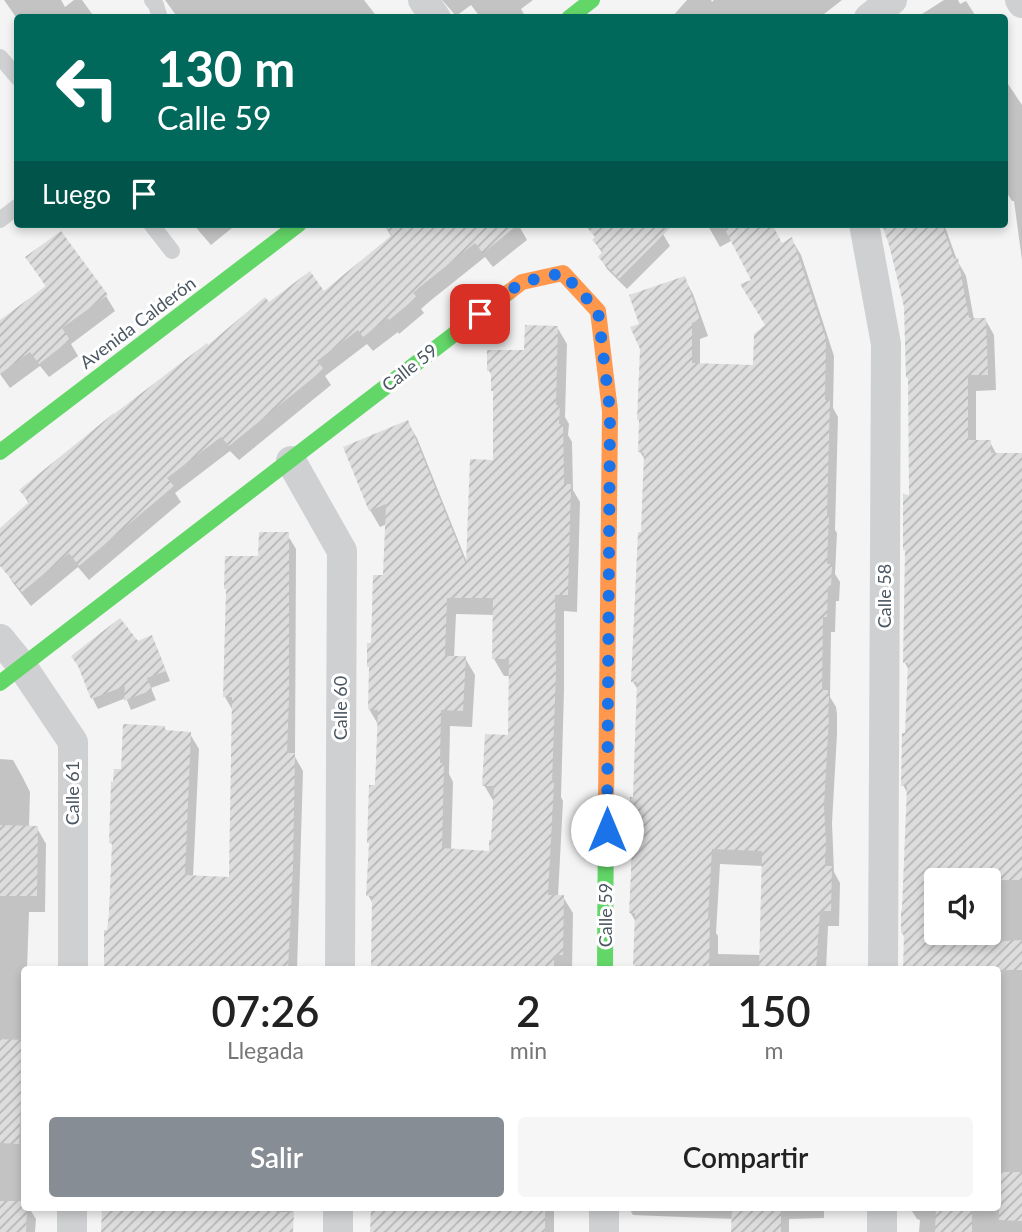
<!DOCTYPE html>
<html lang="es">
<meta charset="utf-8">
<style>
:root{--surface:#fff;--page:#f6f6f6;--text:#222;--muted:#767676;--accent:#868d94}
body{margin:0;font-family:Lato,sans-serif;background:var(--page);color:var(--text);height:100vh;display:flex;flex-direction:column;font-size:26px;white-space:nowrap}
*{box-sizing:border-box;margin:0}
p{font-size:23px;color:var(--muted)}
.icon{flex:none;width:38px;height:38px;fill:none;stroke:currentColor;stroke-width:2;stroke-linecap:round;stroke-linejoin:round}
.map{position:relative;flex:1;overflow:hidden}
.panel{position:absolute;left:21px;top:966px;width:980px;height:245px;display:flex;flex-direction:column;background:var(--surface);border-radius:7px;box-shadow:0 4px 10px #0003}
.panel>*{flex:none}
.top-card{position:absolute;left:14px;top:14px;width:994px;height:214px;border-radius:7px;box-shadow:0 4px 10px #0003;background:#00695c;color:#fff;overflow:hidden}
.buttons{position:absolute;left:924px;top:868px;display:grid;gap:14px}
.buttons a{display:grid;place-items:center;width:77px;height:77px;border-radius:7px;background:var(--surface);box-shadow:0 4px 10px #0003;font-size:35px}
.pin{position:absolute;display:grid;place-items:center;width:60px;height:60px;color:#fff;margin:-30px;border-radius:14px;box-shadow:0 4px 10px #0006}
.me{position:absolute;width:77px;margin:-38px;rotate:0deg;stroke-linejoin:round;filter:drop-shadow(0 0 5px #0008)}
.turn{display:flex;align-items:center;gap:24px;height:147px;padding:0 28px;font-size:32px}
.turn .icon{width:91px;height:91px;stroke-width:2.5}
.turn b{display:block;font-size:49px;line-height:60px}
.then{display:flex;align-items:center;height:66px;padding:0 28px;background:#0003;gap:14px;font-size:26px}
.eta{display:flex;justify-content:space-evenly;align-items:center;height:119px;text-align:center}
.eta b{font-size:42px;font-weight:600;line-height:49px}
.cta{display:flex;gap:14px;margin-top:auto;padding:14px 28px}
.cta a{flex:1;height:80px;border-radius:7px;background:var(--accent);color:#fff;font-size:28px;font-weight:600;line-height:80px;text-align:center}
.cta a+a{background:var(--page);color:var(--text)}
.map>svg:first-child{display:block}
.shadow{fill:#0003;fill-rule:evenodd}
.building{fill:url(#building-hatch);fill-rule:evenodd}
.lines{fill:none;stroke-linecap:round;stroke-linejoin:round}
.lane{stroke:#ced0d2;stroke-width:16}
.street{stroke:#ced0d2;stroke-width:30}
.fast{stroke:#63d668;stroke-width:16}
.slow{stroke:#ff974d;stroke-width:16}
.route{stroke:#1a73e8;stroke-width:12;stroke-dasharray:0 21.6}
.labels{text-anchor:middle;stroke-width:6;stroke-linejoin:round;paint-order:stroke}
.street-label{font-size:18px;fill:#4a5661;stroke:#fff}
</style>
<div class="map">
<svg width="1022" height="1232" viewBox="0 0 1022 1232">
<defs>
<pattern id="building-hatch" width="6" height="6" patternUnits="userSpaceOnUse" patternTransform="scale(1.75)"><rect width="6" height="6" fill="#ddddde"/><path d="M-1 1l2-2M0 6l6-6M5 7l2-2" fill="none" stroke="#b5b6b7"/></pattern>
</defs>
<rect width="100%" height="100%" fill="#f4f4f4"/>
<path class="shadow" d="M4,0H61L65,7L74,0H82L95,18H18V20Z
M165,0H364L378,18H178Z
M442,0H533L521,9L524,14L520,18H481L471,5L456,16Z
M687,0H711L712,2L714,0H842L819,18H671Z
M944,0H958L960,4L966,1L977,18H925L922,14Z
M1004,78L1022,105V260L1014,201H1012L1004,188Z
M193,224H230L232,228L211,245Z
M383,224H518L527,240L493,267L485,257L430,301L421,309L424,313L399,334L398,332L373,351L367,344L325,376L331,385L239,460L230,451L175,493L181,502L89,580L78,567L31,606L13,583L4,568L0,554V530L29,504L21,490L208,348L269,304L324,293L392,237Z
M599,224H653L663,234L670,246L627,289L607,269L600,257L603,254L594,241Z
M707,224H772L782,245L792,240L801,255L834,356L833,408L838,417L835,530L837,533L835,574L840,582L839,601H836L835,632H831L830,697L836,707L837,714V734L832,823L834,872L840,883L839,926H828L826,970H638L635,965L636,922L630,912L632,849L630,845L634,799L639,691L633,682L646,461L640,452L641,325L684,278L693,294L708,336L700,339V365L755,367L767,326L754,281L733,240L720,247ZM720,864L763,866L761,955L718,954V936L716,933Z
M884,224H944L957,260L966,276L974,320L985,319L994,335L996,390L976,391V442H990L1022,504V1232H919L920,1220L917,1219L910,1208H998V970L905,938L902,933L908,794L903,785L909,670L905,663L907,554L904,549L911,496L910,380L905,306ZM936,880H989V933H936Z
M27,257L106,296L115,311L71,344L78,356L49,377L40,366L10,388L0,374V322L47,288Z
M557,327L567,344L565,417L569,424L568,435L572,442L573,490L580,502L577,612L564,611V690L561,797L563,801L558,896L563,897L573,913L572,970H372L373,904L368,895L379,726L369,709L371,670L369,667L384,577L387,524L380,527L370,510L407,422L417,438L468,565L495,462V395L493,391V377L489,371L526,352ZM456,614L495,615L494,659L504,676H511L509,737L484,785L494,802L492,842L490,853L451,851L453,782L449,774L450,726L472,727L475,675L465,658H454Z
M287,534L296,549L295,757L303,771L297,970H108L106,965L113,847L111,843L122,771L164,727L167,732L190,734L199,749L193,877L231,878L233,711L225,697L260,558Z
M151,638L157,648L170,681L151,688L156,700L131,710L126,698L98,709L93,699L82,671Z
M0,759L13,760L22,776L30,792L29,827L37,828L46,844L45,912H29L27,970H24V1208H29L36,1219L35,1232H0Z
M104,1208H293V1232H102Z
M373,1208H566V1209H554V1232H372Z
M629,1208H824V1218L789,1219V1232H733V1219L633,1215Z"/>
<path class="building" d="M383,224H519L483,253L475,243L421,286L413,293L417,297L389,320L388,318L363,337L358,330L317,361L324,369L229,446L221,437L167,478L174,486L79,566L69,553L22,592L0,566V528L29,502L19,490L114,413V414L207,343L208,345L265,297L269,302L310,271L324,291L392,235Z
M584,224H674L619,279L598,257L603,251L592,240L595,237Z
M722,224H772L782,243L792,237L826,339L825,400H830L827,516H829L827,564H832L831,587L828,586L827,617H823L822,690H828L829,697L828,718L829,717L824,806L826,842L825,866H832L831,911H820L816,970H759L762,851L712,849L708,919H710L709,970H645V966L633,965L635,913H629L632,853H630L631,845H628V835L630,797H633L637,682H631L638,532H641L644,453L638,452L639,420H637L640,349L630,327L639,324L629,295L685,276L700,320L692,323V363L753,365L754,334L765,325L740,284L751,280Z
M882,224H942L954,259L958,258L969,318H986L988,375H968V440H991V453H1022V880H936V933H974V943L1022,940V970H903L904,933H901V910H902L907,786H901L902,733H905L908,663H903L905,550H903V494L909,495L908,378H906L904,307L890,248Z
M61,231L108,295L62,328L70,340L39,364L30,352L0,374V320L46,286L25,257Z
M525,325L558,326L556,405L560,406L559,424H563L564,484H571L568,595H555L556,672L552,783H554L548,895H564L563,955H554V970L371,967L372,896H366L369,843H367L369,785H375L378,710L368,709L369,667H367V643H371L373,575H383L386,504L369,511L343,447L408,420L466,564L470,459L493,460V391H491V371H487V350H524ZM447,598H493L492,659H509L508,735L485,734L482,786H494L491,840H489V851L442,848L444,763H440L441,710L463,711L466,656H445Z
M259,532H289V697L287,753H295L293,866L288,970H108V966H104V930H107L109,914L112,843H109L111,782H113L114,769H121L123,724L165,726L164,730L191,732L185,875L229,877L232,697H223L226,589H224L225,556H258Z
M120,618L138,641L152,635L166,671L147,678L152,690L124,701L125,686L91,699L78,666L71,656Z
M0,825L38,826L37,896H0Z
M0,1039L24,1040L19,1144L0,1143Z
M999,1172H1022V1221L999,1220Z
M0,1201H24V1208H27L26,1232H0Z
M102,1208H192L242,1210V1208H276V1212H294L293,1232H101Z
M371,1208L469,1210V1208H545V1232H370Z
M732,1208H781V1232H731Z
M936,1208H972V1232H935Z"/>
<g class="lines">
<path class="lane" d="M152,0L156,5L160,18
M0,57L18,78
M0,220L18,206
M151,224L172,251"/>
<path class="street" d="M423,0L436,18
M1020,0L1022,3
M869,18L892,0
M864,224L886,344L883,970
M291,461L342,551L340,970
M0,639L22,666L73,742V970
M72,1232V1208
M338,1232V1208
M604,1232V1208
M882,1232V1208"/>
<path class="fast" d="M569,18L592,0
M0,452L299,224
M0,683L509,292
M605,970L606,806"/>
<path class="slow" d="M509,292L522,282L563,273L598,311L610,411L606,806"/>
</g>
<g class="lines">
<path class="route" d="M480,314L522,282L563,273L598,311L610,411L607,830"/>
</g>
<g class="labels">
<g class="street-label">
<text transform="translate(138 323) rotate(-37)" y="6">Avenida Calderón</text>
<text transform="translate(410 368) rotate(-38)" y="6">Calle 59</text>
<text transform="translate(885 596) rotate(-90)" y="6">Calle 58</text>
<text transform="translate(341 708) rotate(-90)" y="6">Calle 60</text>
<text transform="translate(73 793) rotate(-90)" y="6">Calle 61</text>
<text transform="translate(606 915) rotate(-90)" y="6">Calle 59</text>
</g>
</g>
</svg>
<div class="buttons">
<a><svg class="icon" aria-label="sound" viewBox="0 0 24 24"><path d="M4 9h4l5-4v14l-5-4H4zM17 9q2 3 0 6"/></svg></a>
</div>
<div class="pin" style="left:480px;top:314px;background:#d93025"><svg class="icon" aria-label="arrive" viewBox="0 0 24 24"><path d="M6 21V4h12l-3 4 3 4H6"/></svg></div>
<svg class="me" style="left:607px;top:830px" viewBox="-20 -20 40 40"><circle r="19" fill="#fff"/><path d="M0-13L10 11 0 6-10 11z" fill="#1a73e8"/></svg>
<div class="top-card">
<div class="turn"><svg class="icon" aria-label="left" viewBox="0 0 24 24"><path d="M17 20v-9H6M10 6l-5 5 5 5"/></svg><div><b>130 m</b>Calle 59</div></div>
<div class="then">Luego<svg class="icon" aria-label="arrive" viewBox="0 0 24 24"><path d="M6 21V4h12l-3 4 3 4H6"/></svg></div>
</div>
<section class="panel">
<div class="eta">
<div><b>07:26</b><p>Llegada</p></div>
<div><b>2</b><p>min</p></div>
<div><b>150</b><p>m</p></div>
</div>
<div class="cta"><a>Salir</a><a>Compartir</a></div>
</section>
</div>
